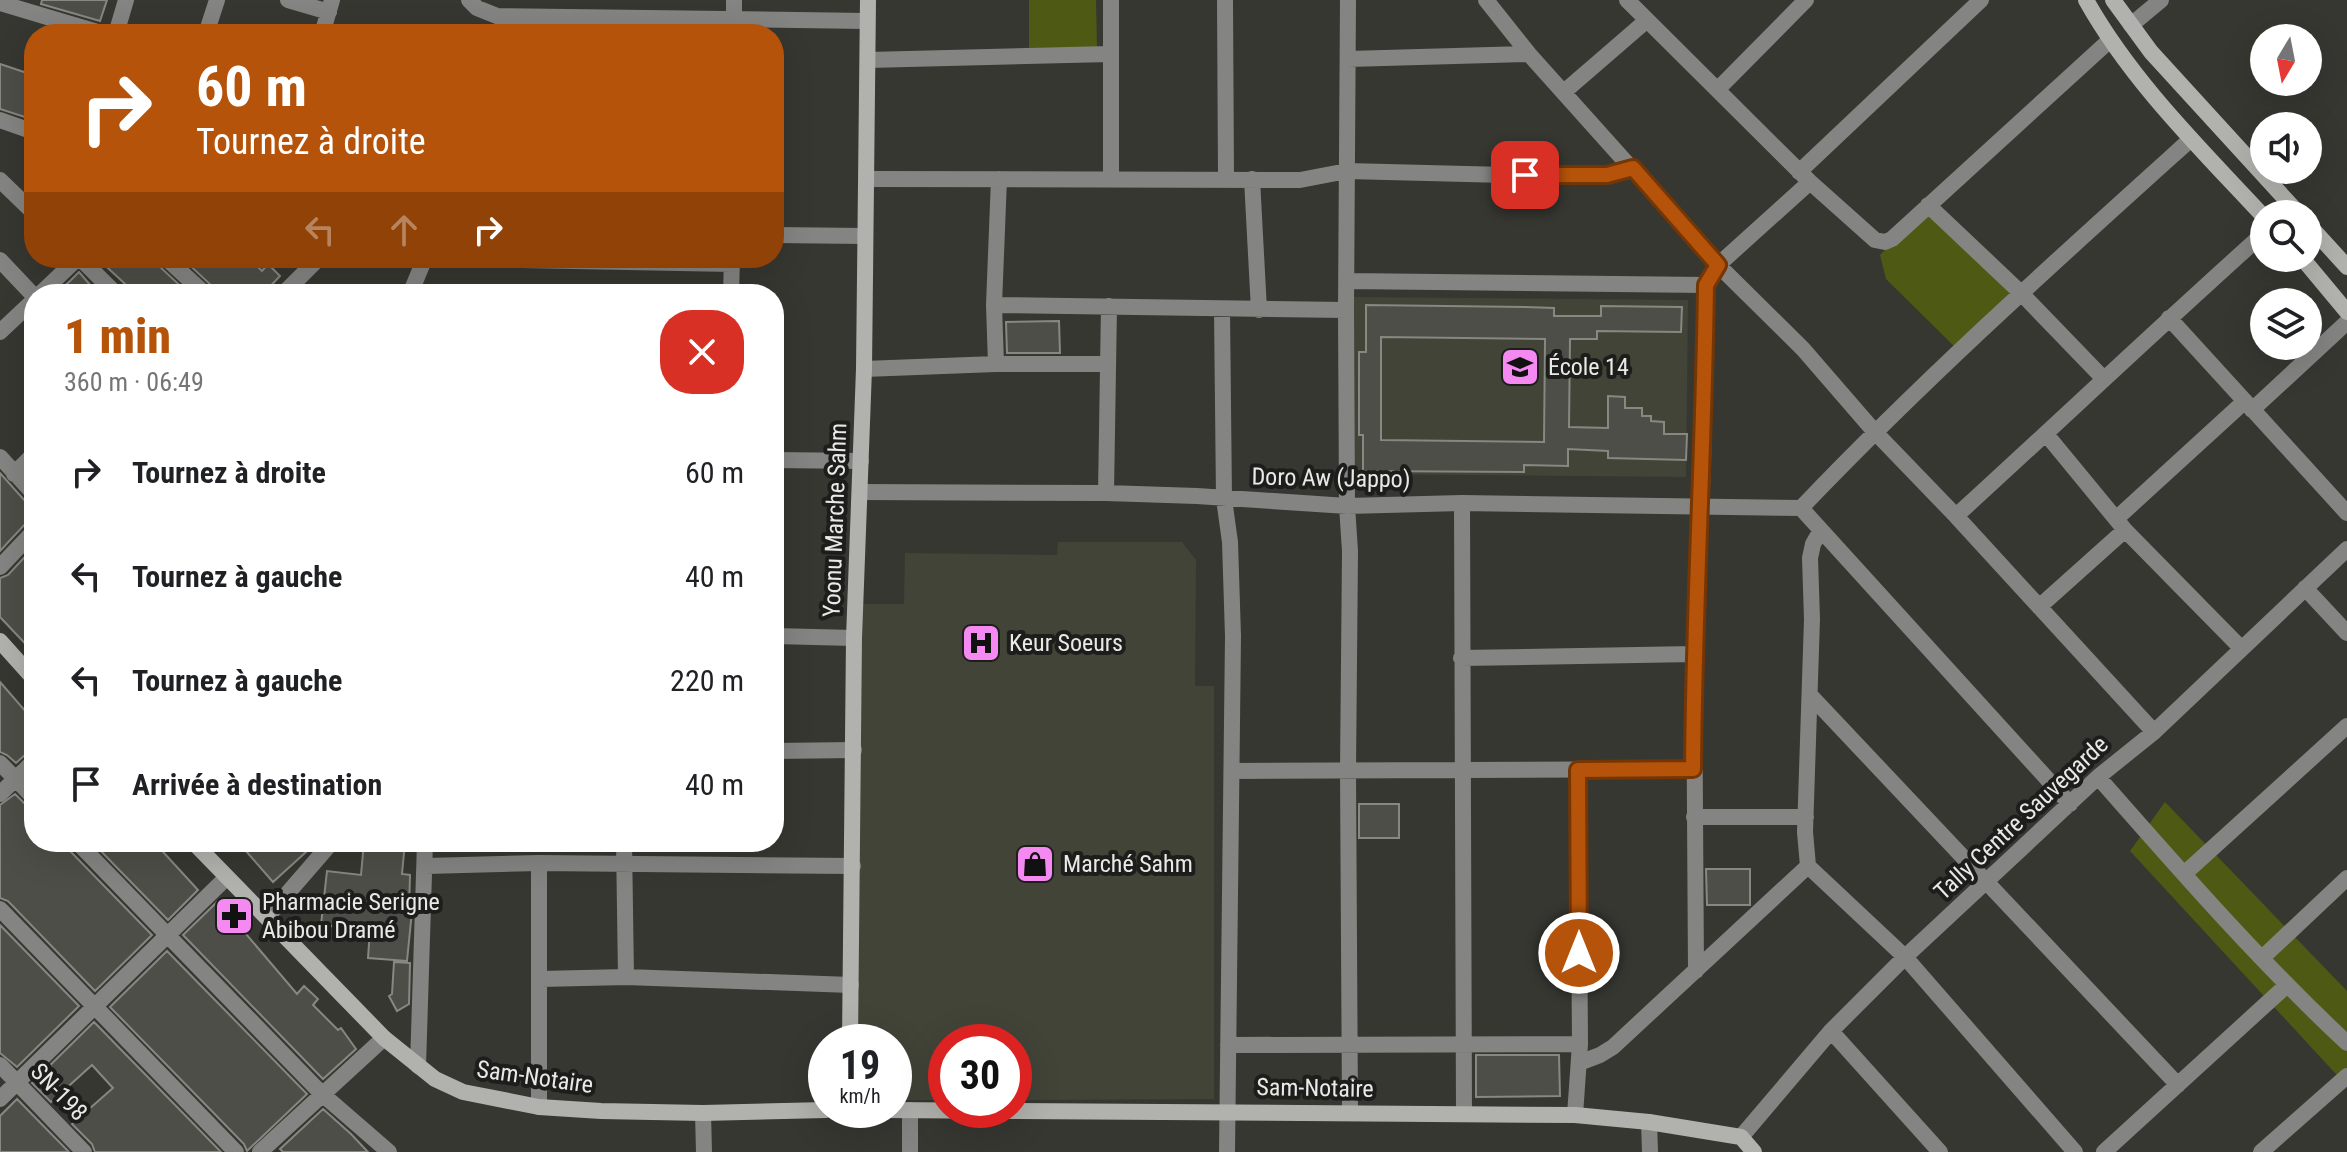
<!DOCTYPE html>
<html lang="fr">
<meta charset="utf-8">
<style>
:root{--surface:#fff;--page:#f6f6f6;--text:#202124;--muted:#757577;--accent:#b45309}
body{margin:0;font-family:"Roboto Condensed",sans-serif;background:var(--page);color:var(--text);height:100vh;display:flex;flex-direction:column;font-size:30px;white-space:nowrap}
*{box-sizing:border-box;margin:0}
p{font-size:26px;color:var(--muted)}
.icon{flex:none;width:44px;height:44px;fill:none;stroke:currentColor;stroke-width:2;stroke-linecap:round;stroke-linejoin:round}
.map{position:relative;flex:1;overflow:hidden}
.drawer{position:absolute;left:24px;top:284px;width:760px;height:568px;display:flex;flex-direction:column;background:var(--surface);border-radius:32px;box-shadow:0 8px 32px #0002}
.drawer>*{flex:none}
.guide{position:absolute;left:24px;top:24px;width:760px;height:244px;border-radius:32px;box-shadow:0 8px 32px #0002;background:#b45309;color:#fff;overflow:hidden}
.needle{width:52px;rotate:190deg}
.fabs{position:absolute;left:2250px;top:24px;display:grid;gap:16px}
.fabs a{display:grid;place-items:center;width:72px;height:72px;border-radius:50%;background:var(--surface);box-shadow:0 8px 32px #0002;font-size:40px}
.speed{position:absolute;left:808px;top:1024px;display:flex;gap:16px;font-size:40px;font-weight:700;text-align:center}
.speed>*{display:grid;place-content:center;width:104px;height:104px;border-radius:50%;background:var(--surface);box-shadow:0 8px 32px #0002;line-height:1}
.speed small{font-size:20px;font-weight:400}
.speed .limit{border:12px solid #d22;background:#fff;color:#111}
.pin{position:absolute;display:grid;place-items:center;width:68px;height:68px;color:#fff;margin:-34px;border-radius:16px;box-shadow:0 4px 12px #0006}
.me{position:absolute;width:88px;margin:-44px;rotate:0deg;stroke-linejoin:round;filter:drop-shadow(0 0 6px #0008)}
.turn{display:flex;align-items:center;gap:28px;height:168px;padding:0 40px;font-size:36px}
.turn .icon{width:104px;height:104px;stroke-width:2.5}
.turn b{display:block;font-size:56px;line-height:68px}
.lanes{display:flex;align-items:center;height:76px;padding:0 40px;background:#0003;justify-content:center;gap:40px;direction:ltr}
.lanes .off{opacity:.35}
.round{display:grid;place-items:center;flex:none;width:84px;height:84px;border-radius:32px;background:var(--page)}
.overview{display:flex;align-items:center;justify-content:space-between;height:136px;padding:0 40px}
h1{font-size:48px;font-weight:800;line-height:60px;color:var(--accent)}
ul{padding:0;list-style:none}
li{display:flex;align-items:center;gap:24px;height:104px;padding:0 40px}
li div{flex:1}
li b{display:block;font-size:30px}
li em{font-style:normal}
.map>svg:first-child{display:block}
.built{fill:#424438}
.green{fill:#4e5913}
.building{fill:#4c4e47;stroke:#868881;stroke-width:2;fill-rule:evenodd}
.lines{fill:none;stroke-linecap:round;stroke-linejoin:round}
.street{stroke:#848582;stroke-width:16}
.secondary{stroke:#b1b2ad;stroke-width:16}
.route-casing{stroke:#753606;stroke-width:20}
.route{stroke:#b45309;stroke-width:14}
.labels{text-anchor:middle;stroke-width:8;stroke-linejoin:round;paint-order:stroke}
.poi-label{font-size:24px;fill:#e9eae6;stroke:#1d1e1b;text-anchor:start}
.street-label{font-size:24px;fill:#e9eae6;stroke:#1d1e1b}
</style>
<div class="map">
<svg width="2347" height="1152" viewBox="0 0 2347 1152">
<rect width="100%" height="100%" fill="#363731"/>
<path class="built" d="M1353,297L1688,300L1686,477L1351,474Z
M1058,542H1182L1196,560L1195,686H1214V1099L1014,1100V1042H946V1100H894V1042H854L857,604H904L905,553L1057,555Z"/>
<path class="green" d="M1029,0H1096L1097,47L1029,48Z
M1928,207L2019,295L1960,352L1886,279L1880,255Z
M2165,802L2347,991V1086L2130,851Z"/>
<path class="building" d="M42,0H107L100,21L41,4Z
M0,64L27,73L26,77L34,79V120L0,109Z
M97,258H155L159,266L189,294H136Z
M182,258H249L262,271L268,264L280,276L263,294H216L212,286Z
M79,272L98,294H56L70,281Z
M1366,305L1525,307L1554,308V316H1601V306L1682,307L1681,332L1597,331V339H1570L1569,427L1608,428V396L1625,397V408H1642V416H1651V421L1664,422V434H1687L1686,460L1608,458V451L1568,449V466L1524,465V472L1363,471V435H1359V352H1366ZM1381,337L1545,339L1544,442L1381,440Z
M1059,321L1060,353H1007L1006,322Z
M0,473L34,511V520L26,523L0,551Z
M34,547V653L0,617V578L8,575Z
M0,682L34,721V750L27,753L16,763L7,755L0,752Z
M15,794L27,806L34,809V842H66L69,850L152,935L95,991L8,901L0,898V805Z
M1359,804H1399V838H1359Z
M92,842H154L198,890L168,920Z
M238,842H317L273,882Z
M364,842H405L402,874L410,875L409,911H412L407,961L368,958L370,930L321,925L327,871L361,875Z
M1706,869H1750V905H1707Z
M218,901L297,994L304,986L318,999L313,1005L338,1030L341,1028L356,1049L323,1079L183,935Z
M0,925L79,1006L17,1067L0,1053Z
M167,951L307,1094L247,1151L244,1144L110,1007Z
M394,962L410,963L409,1004L397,1011L389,996L392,994Z
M94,1022L221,1152H95L92,1144L72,1124L113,1088L92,1065L51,1102L32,1083Z
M1476,1055H1559L1560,1096L1476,1097Z
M17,1099L69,1152H0V1116Z
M323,1109L351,1134L368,1152H283L280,1149Z"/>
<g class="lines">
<path class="street" d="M288,0L329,12
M469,0L477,8L497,16L867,21
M1225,0L1226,178
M1348,0L1346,310L1347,506L1350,551L1348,771L1350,1112
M1486,0L1529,54L1718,265L1803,349L1874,431L1956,516L2154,732
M1627,0L1810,182L1875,240L1885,242L1892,239L2110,40
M0,3L104,34
M2131,25L2161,0
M116,34L126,0
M206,34L217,0
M322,34L332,0
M734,34V0
M1348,59L1529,54
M868,60L1110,54
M1718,89L1806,0
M1565,91L1646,21
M0,120L34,132
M1799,172L1981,0
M868,179L1300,180L1347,171L1584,177L1607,175L1633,168
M1111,179V0
M1252,179L1259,310
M0,180L34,213
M1928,205L2021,293L2103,378
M774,235L864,236
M80,258L116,294
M166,258L205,294
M419,258L732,264
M0,260L34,296
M1348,281L1706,285
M40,294L78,258
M283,294L319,258
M410,294L425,258
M731,294L732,258
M994,305L1346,310
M1222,310L1224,499L1230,542L1233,636L1227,1152
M2169,318L2347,513
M0,332L34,300
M996,364L994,305L999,179
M864,369L996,364H1106
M2252,410L2347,322
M2046,434L2125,530L2241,648
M0,457L34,494
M774,460L861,461
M14,474L34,454
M861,492L1106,493L1197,496L1347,506L1462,503L1801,508
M1106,493L1109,306
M1462,503L1464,1114
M1801,508C1925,378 2058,259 2191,139
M1801,508L2070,804
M1956,516C2059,422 2160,326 2264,233
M2117,518L2245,401
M1821,530L1813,544L1810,558L1812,619L1805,832L1808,866L1905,957L2075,1152
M0,567L34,531
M2305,588L2347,633
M2039,607L2125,530
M774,636L854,638
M1461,658L1694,654
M1810,695L2178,1085
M774,751L854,750
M0,763L34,798
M1232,771L1693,769
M2098,777C2178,868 2258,960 2347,1043
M0,794L34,761
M1694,817H1806
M77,842L321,1093L389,1152
M624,842L626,977
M426,866L539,863L853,866
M2184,874L2347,726
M0,909L236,1152
M267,917L332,842
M2262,958L2347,878
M1696,971L1694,654L1703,467L1706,285L1718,265L1810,182
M540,979L626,977L851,985
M1831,1031L1940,1152
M1228,1045L1580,1044
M1579,1063L1600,1055L1613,1047L1808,866
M0,1065L84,1152
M418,1066L425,842
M0,1099L226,878
M539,1107V863
M703,1113L704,1152
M1575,1115L1580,1044L1578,770
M1649,1122L1650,1152
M1741,1137L1831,1031L1905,957L2098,777L2154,732L2347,549
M260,1152L384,1038
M910,1152V1110
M2104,1152L2287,985
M2261,1152L2347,1076"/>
<path class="secondary" d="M2086,0C2132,82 2201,149 2264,217
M2113,0L2151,52L2299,214
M2308,224L2347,267
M2302,258L2347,312
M0,641L34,679
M193,842L384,1038L435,1079L463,1092L539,1107L601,1111L703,1113L826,1110
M850,1042L854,638L864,369L868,0
M886,1110L1575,1115L1649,1122L1741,1137L1754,1152"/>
</g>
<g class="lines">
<g class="route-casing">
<path id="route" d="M1525,175H1607L1633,168L1718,265L1706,285C1704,447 1694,607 1693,769L1578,770L1579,953"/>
</g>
<use href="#route" class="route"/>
</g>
<defs>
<g id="school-square" transform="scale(2)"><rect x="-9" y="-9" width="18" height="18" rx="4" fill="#f489f1" stroke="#1d1e1b"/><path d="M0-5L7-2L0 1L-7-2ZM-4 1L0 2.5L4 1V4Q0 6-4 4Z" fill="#111"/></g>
<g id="hospital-square" transform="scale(2)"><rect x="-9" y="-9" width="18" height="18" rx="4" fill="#f489f1" stroke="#1d1e1b"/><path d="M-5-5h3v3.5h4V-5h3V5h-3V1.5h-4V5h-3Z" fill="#111"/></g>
<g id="shop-square" transform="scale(2)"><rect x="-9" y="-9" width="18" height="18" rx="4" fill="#f489f1" stroke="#1d1e1b"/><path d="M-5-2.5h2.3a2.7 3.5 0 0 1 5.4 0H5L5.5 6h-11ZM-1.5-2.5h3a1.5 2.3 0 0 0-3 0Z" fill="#111"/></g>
<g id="pharmacy-square" transform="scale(2)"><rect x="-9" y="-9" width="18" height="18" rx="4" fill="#f489f1" stroke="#1d1e1b"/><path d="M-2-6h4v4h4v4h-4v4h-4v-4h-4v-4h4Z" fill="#111"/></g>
</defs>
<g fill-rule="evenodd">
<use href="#school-square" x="1520" y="367"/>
<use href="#hospital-square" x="981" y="643"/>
<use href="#shop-square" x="1035" y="864"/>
<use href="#pharmacy-square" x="234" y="916"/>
</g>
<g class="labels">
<g class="poi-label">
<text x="1548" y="375">École 14</text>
<text x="1009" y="651">Keur Soeurs</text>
<text x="1063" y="872">Marché Sahm</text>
<text x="262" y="910">Pharmacie Serigne<tspan x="262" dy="28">Abibou Dramé</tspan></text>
</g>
<g class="street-label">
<text transform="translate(1331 478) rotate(1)" y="8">Doro Aw (Jappo)</text>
<text transform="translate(835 520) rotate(-88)" y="8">Yoonu Marche Sahm</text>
<text transform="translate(2021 818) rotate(-43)" y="8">Tally Centre Sauvegarde</text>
<text transform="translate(535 1077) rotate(8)" y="8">Sam-Notaire</text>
<text transform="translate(1315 1088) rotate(1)" y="8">Sam-Notaire</text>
<text transform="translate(59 1092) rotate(46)" y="8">SN-198</text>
</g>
</g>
</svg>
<div class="fabs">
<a><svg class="needle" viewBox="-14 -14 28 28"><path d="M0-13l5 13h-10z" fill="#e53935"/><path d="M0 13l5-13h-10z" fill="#757577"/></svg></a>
<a><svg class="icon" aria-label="sound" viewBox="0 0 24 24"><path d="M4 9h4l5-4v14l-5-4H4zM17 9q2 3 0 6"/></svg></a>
<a><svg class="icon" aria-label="search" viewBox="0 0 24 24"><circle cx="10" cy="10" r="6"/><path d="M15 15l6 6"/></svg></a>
<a><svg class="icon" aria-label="layers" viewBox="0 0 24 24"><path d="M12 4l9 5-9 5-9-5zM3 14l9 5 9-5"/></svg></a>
</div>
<div class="speed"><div>19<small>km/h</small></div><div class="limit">30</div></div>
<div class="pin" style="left:1525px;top:175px;background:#d93025"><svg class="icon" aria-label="arrive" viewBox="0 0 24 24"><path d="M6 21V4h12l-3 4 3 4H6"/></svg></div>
<svg class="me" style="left:1579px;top:953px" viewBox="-20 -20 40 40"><circle r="17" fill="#b45309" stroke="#fff" stroke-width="3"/><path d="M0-11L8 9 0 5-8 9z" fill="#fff"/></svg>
<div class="guide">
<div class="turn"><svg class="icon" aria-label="right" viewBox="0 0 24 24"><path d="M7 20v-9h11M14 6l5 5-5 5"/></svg><div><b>60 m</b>Tournez à droite</div></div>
<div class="lanes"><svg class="icon off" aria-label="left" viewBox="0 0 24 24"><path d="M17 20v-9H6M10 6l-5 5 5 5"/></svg><svg class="icon off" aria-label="ahead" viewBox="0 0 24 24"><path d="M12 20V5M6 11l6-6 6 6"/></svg><svg class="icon" aria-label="right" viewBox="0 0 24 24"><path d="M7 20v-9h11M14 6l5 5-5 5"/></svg></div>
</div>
<section class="drawer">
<div class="overview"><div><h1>1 min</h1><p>360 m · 06:49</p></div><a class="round" style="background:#d93025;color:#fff"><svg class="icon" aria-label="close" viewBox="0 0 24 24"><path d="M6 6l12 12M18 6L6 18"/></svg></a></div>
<ul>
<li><svg class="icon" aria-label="right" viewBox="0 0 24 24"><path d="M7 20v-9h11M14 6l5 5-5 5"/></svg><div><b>Tournez à droite</b></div><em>60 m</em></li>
<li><svg class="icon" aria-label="left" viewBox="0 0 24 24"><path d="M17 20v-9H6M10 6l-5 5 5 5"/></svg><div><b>Tournez à gauche</b></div><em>40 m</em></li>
<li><svg class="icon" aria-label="left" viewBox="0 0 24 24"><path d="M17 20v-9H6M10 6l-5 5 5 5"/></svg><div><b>Tournez à gauche</b></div><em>220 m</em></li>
<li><svg class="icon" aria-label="arrive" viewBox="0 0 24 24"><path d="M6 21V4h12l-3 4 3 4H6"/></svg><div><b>Arrivée à destination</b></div><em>40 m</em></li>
</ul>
</section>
</div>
